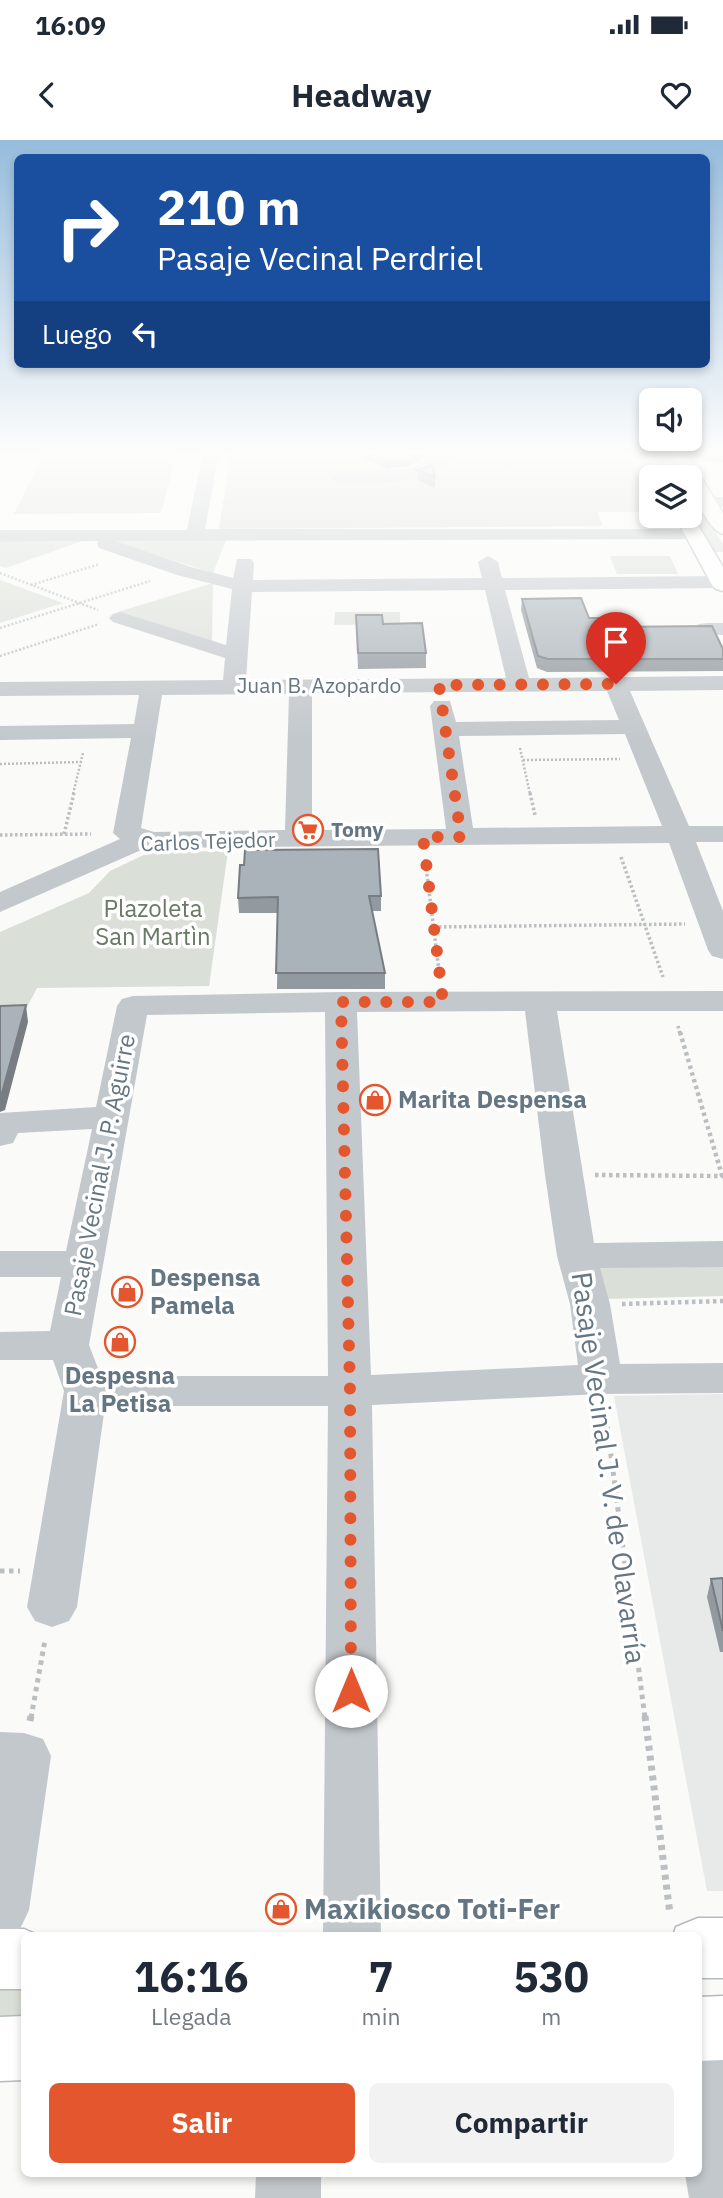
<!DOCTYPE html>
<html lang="es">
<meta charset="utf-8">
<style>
:root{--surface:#fff;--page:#f2f2f3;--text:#1f2937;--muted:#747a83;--accent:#e4572e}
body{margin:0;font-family:"IBM Plex Sans",sans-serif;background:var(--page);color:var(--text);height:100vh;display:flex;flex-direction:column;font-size:26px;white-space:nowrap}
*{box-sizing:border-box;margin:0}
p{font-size:23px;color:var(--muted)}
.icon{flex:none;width:38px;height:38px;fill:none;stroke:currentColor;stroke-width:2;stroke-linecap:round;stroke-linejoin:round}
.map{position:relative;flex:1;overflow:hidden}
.panel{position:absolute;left:21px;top:1792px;width:681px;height:245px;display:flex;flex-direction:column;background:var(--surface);border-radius:10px;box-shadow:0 4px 10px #0003}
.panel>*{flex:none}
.banner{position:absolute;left:14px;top:14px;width:696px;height:214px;border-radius:10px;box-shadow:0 4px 10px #0003;background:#1a4fa0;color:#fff;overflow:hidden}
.buttons{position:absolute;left:639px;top:248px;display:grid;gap:14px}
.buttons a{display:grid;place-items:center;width:63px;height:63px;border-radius:10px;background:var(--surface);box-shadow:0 4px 10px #0003;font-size:35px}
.pin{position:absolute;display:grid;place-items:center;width:60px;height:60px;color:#fff;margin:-72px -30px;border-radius:50% 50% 50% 0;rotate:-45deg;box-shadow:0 0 7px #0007}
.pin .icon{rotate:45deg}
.me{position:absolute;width:77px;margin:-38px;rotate:0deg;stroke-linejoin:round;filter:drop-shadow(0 0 5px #0008)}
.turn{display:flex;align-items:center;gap:24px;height:147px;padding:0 28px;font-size:32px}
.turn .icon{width:91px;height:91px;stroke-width:2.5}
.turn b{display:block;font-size:49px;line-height:60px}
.then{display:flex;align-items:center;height:66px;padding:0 28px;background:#0003;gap:14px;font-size:26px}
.eta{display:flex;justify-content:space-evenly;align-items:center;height:119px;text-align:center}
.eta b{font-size:42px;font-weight:700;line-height:49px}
.primary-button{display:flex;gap:14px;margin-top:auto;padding:14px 28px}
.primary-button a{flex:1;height:80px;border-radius:10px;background:var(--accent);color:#fff;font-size:28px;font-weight:700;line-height:80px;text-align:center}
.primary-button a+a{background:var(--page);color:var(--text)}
.status{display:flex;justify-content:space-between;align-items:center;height:49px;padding:0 35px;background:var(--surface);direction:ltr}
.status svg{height:19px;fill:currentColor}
header{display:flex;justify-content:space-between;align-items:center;height:91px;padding:0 28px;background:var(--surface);font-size:32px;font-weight:700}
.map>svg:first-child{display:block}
.built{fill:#e8e9e9}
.green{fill:#dadfd7}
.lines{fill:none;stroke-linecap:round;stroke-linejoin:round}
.major-casing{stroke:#b5babe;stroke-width:3}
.path-far4{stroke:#bbbfc2;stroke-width:2.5;stroke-dasharray:2 2;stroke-linecap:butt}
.path-far3{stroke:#bbbfc2;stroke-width:3.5;stroke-dasharray:2.5 2.5;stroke-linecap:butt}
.path-far2{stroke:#bbbfc2;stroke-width:4.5;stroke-dasharray:3.5 3.5;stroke-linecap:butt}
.path-far1{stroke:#bbbfc2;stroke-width:5;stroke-dasharray:4.5 4.5;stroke-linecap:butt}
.path{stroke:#bbbfc2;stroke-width:7;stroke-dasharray:5 5;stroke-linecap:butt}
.minor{fill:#c3c8cc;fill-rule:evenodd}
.major{fill:#fff;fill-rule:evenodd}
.wall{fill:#929a9f}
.shaded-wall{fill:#777d82}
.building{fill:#aab3b9;stroke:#777d82;stroke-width:2}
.route{stroke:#e4572e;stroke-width:12;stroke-dasharray:0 21.6}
.labels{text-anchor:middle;stroke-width:7;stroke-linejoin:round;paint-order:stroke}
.far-street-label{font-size:21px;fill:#657683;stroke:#fff}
.far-poi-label{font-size:21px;font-weight:bold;fill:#657683;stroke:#fff;text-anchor:start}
.park-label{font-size:24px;fill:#687a64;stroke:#fff}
.poi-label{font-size:24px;font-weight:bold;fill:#657683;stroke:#fff;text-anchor:start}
.street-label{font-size:24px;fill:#657683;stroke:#fff}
.near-street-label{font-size:28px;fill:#657683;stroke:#fff}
.near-poi-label{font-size:28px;font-weight:bold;fill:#657683;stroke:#fff;text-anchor:start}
</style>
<div class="status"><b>16:09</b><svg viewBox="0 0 49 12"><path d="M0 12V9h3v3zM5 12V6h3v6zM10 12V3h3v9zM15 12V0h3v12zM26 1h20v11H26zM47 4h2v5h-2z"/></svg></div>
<header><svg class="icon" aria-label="back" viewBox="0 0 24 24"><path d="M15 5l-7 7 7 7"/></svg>Headway<svg class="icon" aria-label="heart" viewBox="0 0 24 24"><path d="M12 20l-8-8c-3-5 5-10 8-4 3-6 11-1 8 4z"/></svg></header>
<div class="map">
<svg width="723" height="2058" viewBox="0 0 723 2058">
<rect width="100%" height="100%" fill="#fafaf8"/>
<path class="built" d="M723,1254V1751H707L614,1256Z"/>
<path class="green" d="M44,313H177L161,373L14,374Z
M231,313H627L651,358V376L661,378H644L641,372H597L603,386L219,389Z
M690,368H701L723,404V412H712L690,373Z
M226,400L213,433L112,401Z
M82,401L6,428L0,426V402Z
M610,416H670L678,434H617Z
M0,440L63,463L0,483Z
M213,443L212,502L118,472Z
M335,472H400V484L334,485Z
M228,711L209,846L37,848L23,875L0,876V792L89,753L110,731L150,712Z
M723,1116V1156L604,1159L595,1120Z
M24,1845V1876L0,1877V1846Z"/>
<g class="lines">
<g class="major-casing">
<path id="major" d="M639,313H655L671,338H653Z
M669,313H686L723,373V394C709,390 690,352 690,338H683Z
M690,372L723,427V451L716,449L712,445L675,376H690Z
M698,1778H723V1838H698V1796H673L676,1787Z
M0,1789H24L40,1796H24V1849H0Z
M723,1856V1920L698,1921V1857Z
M24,1876V1940L0,1941V1877Z"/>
</g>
<path class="path-far4" d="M0,433L98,470
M31,445L100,424
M0,488L150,441
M0,516L99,484
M520,608L530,654
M523,620L620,619
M0,624L81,622
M73,654L83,613"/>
<path class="path-far3" d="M530,653L535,675
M64,694L74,653
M0,695L91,694
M621,717L663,837
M425,719L440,839
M434,787L685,784
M678,886L680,894"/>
<path class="path-far2" d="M680,892L723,1039
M595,1035L723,1036
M622,1164L723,1161"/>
<path class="path-far1" d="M605,1269L645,1578
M0,1431H20
M31,1578L45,1500"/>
<path class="path" d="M645,1576L670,1774
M30,1581L31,1576"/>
<path class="minor" d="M203,313H219L205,389H700L702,393L700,397L693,399L116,401L191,427L233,438L237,419H251L254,423L253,440L482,438L478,422L488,416L498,422L502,438L723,436L721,448L505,450L529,538L723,536V550L630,551L689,686H723V702H696L723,771V819L712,816L708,810L669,703L153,708L139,711L0,772V752L120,699L113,693L131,598L0,600V586L134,584L139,555L0,556V542L223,540L225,518L113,482L109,478L113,474L120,472L226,505L232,449L177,435L99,408L97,404L98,401L0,402V390H187ZM485,450L506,538L246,540L252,452ZM607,551L619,580L456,582L450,561H434L430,566L446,689L312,690V553ZM289,554L285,690L154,692L141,688L162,555ZM625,594L662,686L473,688L459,596Z
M439,313H457C430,347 377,343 338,343L329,338L338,333L409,329Z
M644,313H723V322H650L644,321L642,317Z
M690,357H723V367H690Z
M707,483H723V495L699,494L696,489L699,484Z
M723,851V871H557L594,1103L723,1101V1127L600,1128L610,1164L620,1224L723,1223V1253L601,1254L372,1265L381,1796H323L328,1266H105L77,1467L69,1481L52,1487L35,1481L27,1467L64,1251L53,1220H0V1192L50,1191L61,1137H0V1111H66L92,989L18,993L13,1003L0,1006V973L96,967L117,866L122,859L133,856L341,852ZM525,871L545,1035L557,1116L570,1164L578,1225L371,1235L357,872ZM325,872L328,1236H101L89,1205L147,875Z
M0,1592L24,1593L43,1599L51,1616L29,1770L20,1789L0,1797Z
M698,1897L720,1906L723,1913V2058H689L685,2034H698Z
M256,2034H321V2058H255Z"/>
<use href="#major" class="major"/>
</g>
<path class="wall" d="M366,313H428V316L408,326L386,328L366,320Z
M417,330L435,337V348L417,340Z
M522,459L589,478L606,487L723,509V531L547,532L537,528L521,470Z
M356,475L383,484L426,513V528L358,529Z
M381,756V771H372L385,833V849H277L278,773H239L238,758Z
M723,1438V1512H720L707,1457L711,1439Z"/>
<path class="shaded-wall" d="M420,313H428V316L408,326L386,328V320Z
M26,865L28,882L5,970L0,972V954Z"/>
<path class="building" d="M367,313H420L408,319L386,320Z
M432,325L435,337L417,330Z
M581,458L589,478H603L606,487L712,486L723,509V519H548L538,516L522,459Z
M356,475H382L383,484L422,483L426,513H358Z
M378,709L381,756H369L385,833H276L278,757L238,758L240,725H244L245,710Z
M26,865L2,953L0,954V866Z
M723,1438V1491L711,1439Z"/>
<linearGradient id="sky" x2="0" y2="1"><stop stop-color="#96bcdc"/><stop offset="0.52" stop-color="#fdfdfc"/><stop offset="1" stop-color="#fdfdfc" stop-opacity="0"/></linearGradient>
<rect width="723" height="601" fill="url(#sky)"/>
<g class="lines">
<path class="route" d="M351,1551L350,1251L341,862H443L423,697H461L439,545L616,544"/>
</g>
<defs>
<g id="supermarket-ring" transform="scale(1.575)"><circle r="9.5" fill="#fff" stroke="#e4572e" stroke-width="1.5"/><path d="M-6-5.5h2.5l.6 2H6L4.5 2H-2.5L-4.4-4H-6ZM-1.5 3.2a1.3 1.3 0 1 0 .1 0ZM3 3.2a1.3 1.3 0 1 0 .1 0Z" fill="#e4572e"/></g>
<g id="shop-ring" transform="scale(1.575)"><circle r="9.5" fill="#fff" stroke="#e4572e" stroke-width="1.5"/><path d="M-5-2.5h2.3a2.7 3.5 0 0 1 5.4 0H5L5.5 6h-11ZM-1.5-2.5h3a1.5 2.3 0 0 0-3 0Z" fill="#e4572e"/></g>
</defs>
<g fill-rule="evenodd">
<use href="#supermarket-ring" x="308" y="690"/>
<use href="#shop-ring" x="375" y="960"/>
<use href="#shop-ring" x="127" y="1152"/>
<use href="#shop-ring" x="120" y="1202"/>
<use href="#shop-ring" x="281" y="1769"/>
</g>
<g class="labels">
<g class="far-street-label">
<text x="319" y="553">Juan B. Azopardo</text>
<text transform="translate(208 702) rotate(-2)" y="7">Carlos Tejedor</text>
</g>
<g class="far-poi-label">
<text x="331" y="697">Tomy</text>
</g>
<g class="park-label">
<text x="153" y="777">Plazoleta<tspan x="153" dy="28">San Martìn</tspan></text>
</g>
<g class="poi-label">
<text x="398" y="968">Marita Despensa</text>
<text x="150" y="1146">Despensa<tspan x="150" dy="28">Pamela</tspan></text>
<text x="120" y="1244" text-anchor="middle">Despesna<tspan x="120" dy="28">La Petisa</tspan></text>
</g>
<g class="street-label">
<text transform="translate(100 1035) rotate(-79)" y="8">Pasaje Vecinal J. P. Aguirre</text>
</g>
<g class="near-street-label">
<text transform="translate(609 1328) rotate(82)" y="10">Pasaje Vecinal J. V. de Olavarría</text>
</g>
<g class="near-poi-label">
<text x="304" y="1779">Maxikiosco Toti-Fer</text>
</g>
</g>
</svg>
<div class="buttons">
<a><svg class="icon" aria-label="sound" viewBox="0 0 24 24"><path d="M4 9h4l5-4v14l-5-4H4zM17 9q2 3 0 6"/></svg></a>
<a><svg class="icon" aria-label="layers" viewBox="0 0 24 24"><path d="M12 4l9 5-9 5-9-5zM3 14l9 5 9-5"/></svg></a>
</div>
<div class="pin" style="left:616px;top:544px;background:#d93025"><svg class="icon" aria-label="arrive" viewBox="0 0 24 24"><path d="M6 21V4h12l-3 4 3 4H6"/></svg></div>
<svg class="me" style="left:351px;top:1551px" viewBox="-20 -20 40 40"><circle r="19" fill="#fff"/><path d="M0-13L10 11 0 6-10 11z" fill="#e4572e"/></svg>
<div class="banner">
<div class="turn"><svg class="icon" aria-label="right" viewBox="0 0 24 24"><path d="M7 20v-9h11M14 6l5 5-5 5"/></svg><div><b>210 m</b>Pasaje Vecinal Perdriel</div></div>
<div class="then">Luego<svg class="icon" aria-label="left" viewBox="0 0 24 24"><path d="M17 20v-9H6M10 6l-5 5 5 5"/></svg></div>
</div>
<section class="panel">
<div class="eta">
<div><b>16:16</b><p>Llegada</p></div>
<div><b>7</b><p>min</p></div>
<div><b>530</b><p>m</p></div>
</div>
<div class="primary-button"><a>Salir</a><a>Compartir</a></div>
</section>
</div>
